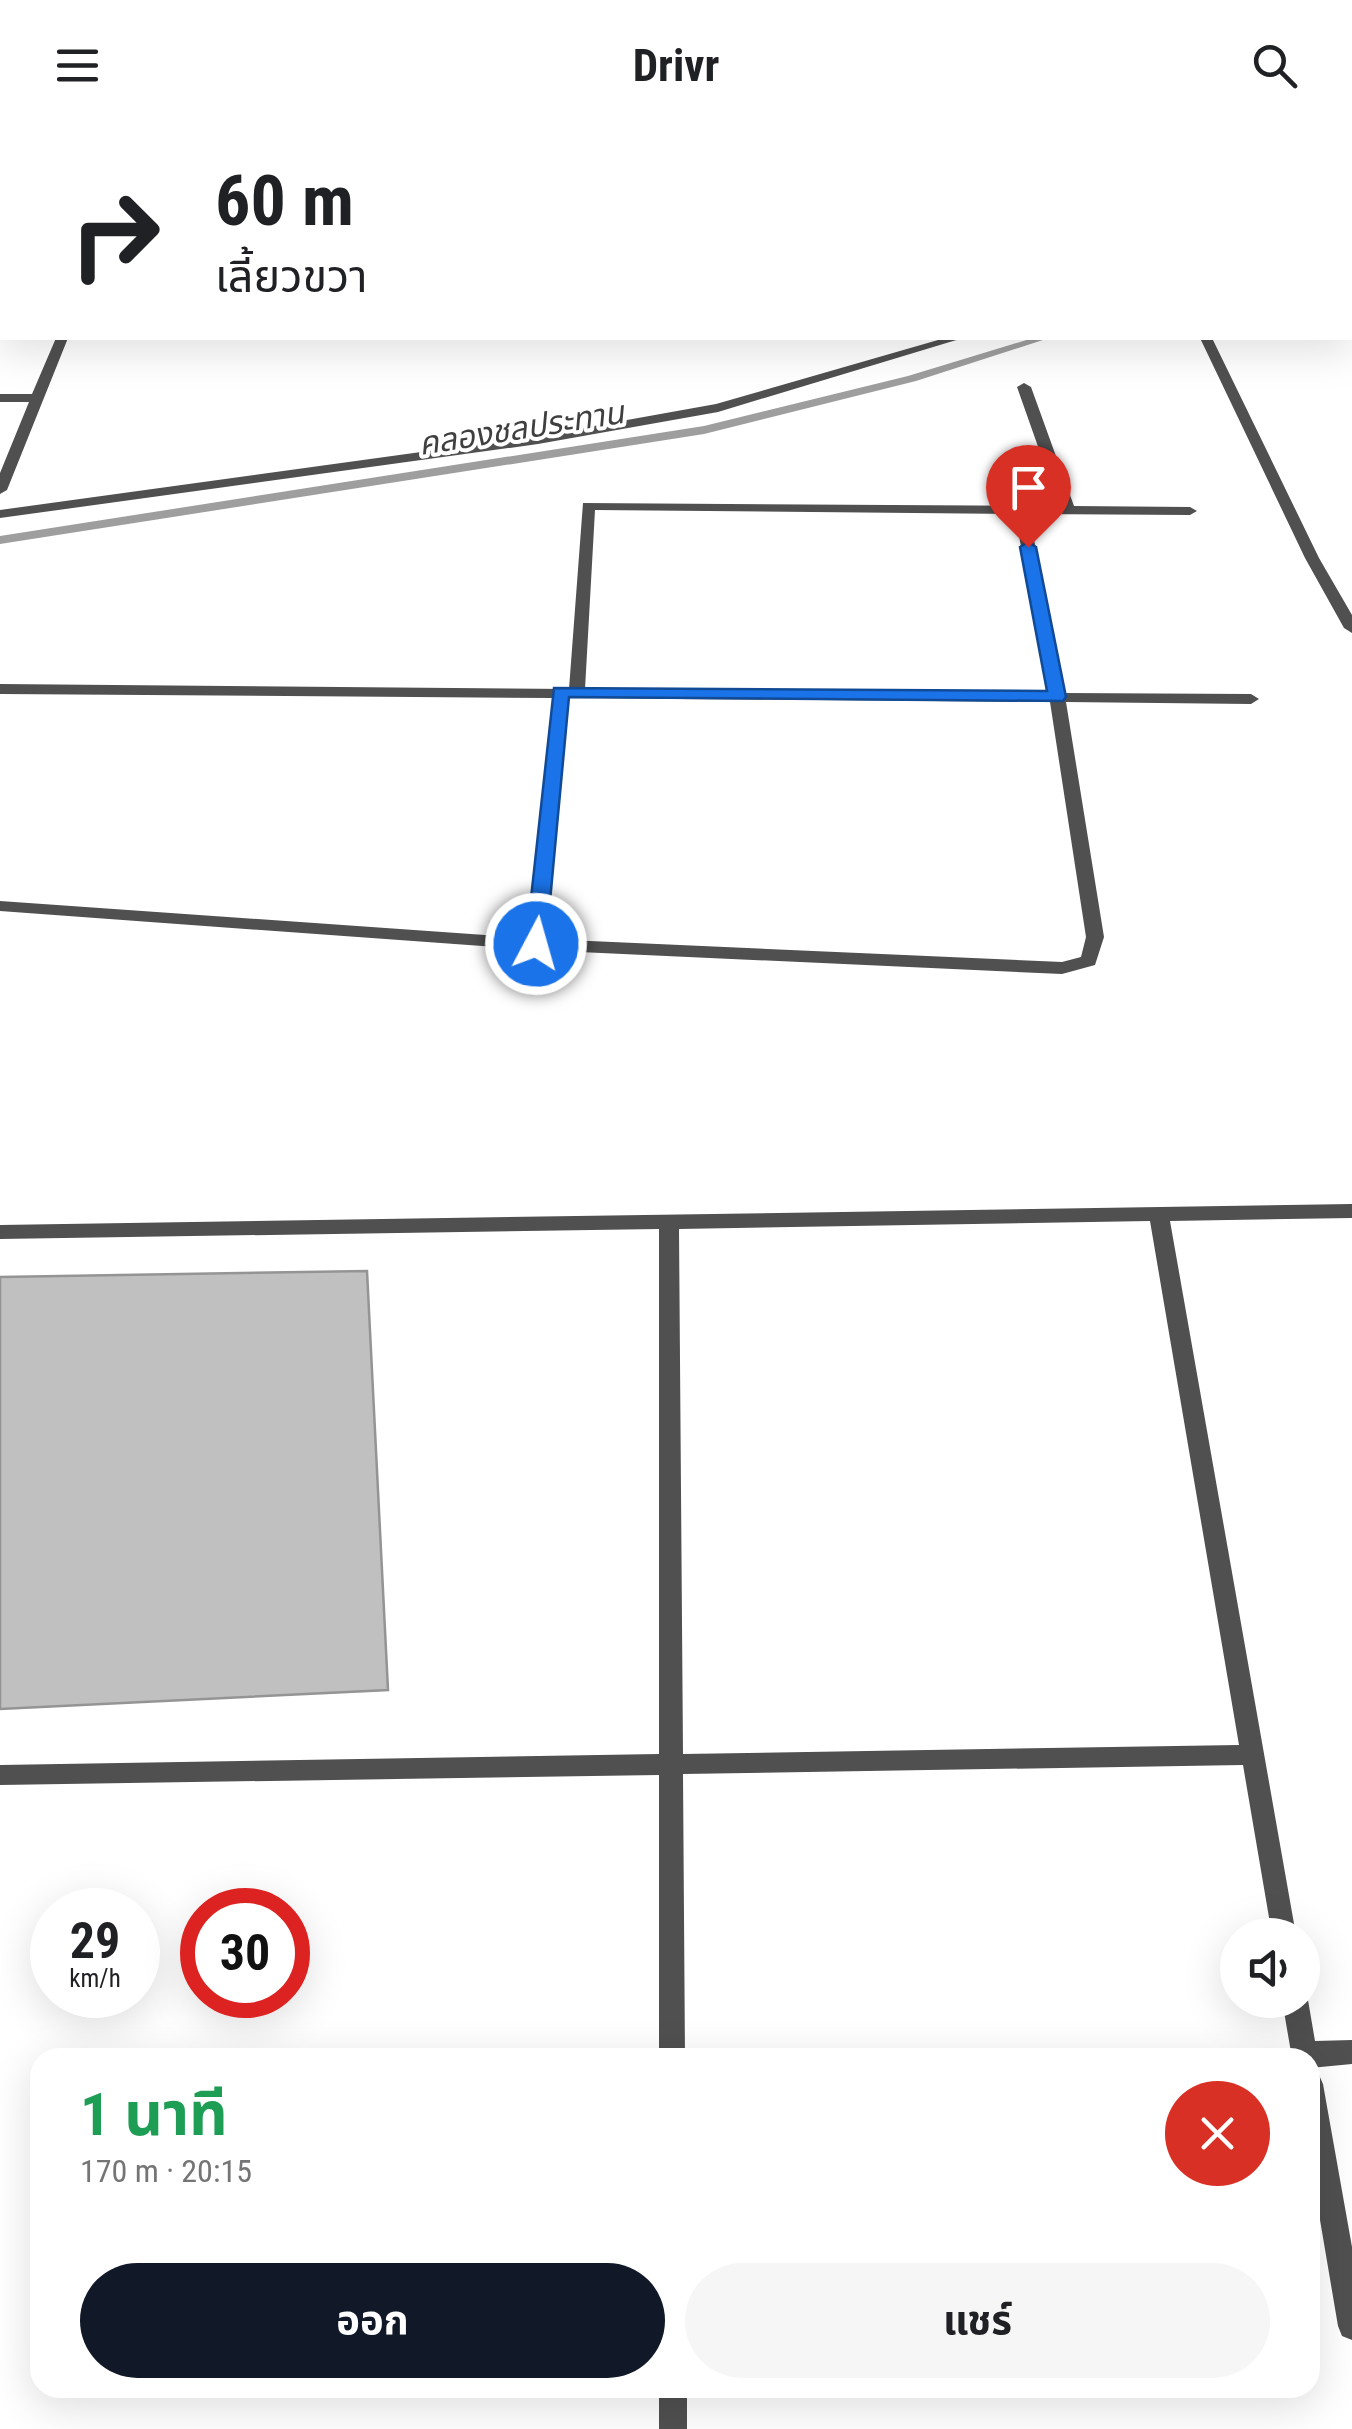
<!DOCTYPE html>
<html lang="th">
<meta charset="utf-8">
<style>
:root{--surface:#fff;--page:#f6f6f6;--text:#202124;--muted:#757577;--accent:#111827}
body{margin:0;font-family:"Roboto Condensed","Noto Sans Thai",sans-serif;background:var(--page);color:var(--text);height:100vh;display:flex;flex-direction:column;font-size:38px;white-space:nowrap}
*{box-sizing:border-box;margin:0}
p{font-size:32px;color:var(--muted)}
.icon{flex:none;width:55px;height:55px;fill:none;stroke:currentColor;stroke-width:2;stroke-linecap:round;stroke-linejoin:round}
.map{position:relative;flex:1;overflow:hidden}
.side{position:absolute;left:30px;top:1918px;width:1290px;height:350px;display:flex;flex-direction:column;background:var(--surface);border-radius:30px;box-shadow:0 10px 40px #0002}
.side>*{flex:none}
.guide{position:absolute;left:0px;top:0px;width:1352px;height:210px;box-shadow:0 10px 40px #0002;background:#fff;color:var(--text);overflow:hidden}
.tools{position:absolute;left:1220px;top:1788px;display:grid;gap:20px}
.tools a{display:grid;place-items:center;width:100px;height:100px;border-radius:50%;background:var(--surface);box-shadow:0 10px 40px #0002;font-size:50px}
.speed{position:absolute;left:30px;top:1758px;display:flex;gap:20px;font-size:50px;font-weight:700;text-align:center}
.speed>*{display:grid;place-content:center;width:130px;height:130px;border-radius:50%;background:var(--surface);box-shadow:0 10px 40px #0002;line-height:1}
.speed small{font-size:25px;font-weight:400}
.speed .limit{border:15px solid #d22;background:#fff;color:#111}
.pin{position:absolute;display:grid;place-items:center;width:85px;height:85px;color:#fff;margin:-102px -42px;border-radius:50% 50% 50% 0;rotate:-45deg;box-shadow:0 0 10px #0007}
.pin .icon{rotate:45deg}
.me{position:absolute;width:110px;margin:-55px;rotate:6deg;stroke-linejoin:round;filter:drop-shadow(0 0 8px #0008)}
.turn{display:flex;align-items:center;gap:35px;height:210px;padding:0 50px;font-size:45px}
.turn .icon{width:130px;height:130px;stroke-width:2.5}
.turn b{display:block;font-size:70px;line-height:85px}
.round{display:grid;place-items:center;flex:none;width:105px;height:105px;border-radius:52px;background:var(--page)}
.head{display:flex;align-items:center;justify-content:space-between;height:170px;padding:0 50px}
h1{font-size:60px;font-weight:700;line-height:75px;color:#1e9e55}
.action{display:flex;gap:20px;margin-top:auto;padding:20px 50px}
.action a{flex:1;height:115px;border-radius:60px;background:var(--accent);color:#fff;font-size:40px;font-weight:700;line-height:115px;text-align:center}
.action a+a{background:var(--page);color:var(--text)}
header{display:flex;justify-content:space-between;align-items:center;height:130px;padding:0 50px;background:var(--surface);font-size:45px;font-weight:700}
.map>svg:first-child{display:block}
.green{fill:#d7d7d7}
.water{fill:#9e9e9e}
.lines{fill:none;stroke-linecap:round;stroke-linejoin:round}
.stream{fill:#9e9e9e;fill-rule:evenodd}
.building{fill:#c0c0c0;stroke:#949494;stroke-width:2.5}
.service{fill:#505050;fill-rule:evenodd}
.minor{fill:#505050;fill-rule:evenodd}
.route{fill:#1a73e8;stroke:#114b97;stroke-width:2.5}
.labels{text-anchor:middle;stroke-width:8;stroke-linejoin:round;paint-order:stroke}
.far-water-label{font-size:32px;font-style:italic;fill:#3f3f3f;stroke:#fff}
</style>
<header><svg class="icon" aria-label="menu" viewBox="0 0 24 24"><path d="M4 6h16M4 12h16M4 18h16"/></svg>Drivr<svg class="icon" aria-label="search" viewBox="0 0 24 24"><circle cx="10" cy="10" r="6"/><path d="M15 15l6 6"/></svg></header>
<div class="map">
<svg width="1352" height="2299" viewBox="0 0 1352 2299">
<rect width="100%" height="100%" fill="#fff"/>
<path class="green" d="M172,0H1321L171,2Z"/>
<path class="water" d="M684,0H1098L1101,2H683Z"/>
<g class="lines">
<path class="stream" d="M1350,43H1352V49H1350Z
M1033,208H1049L916,251L704,304L0,414V406L704,296L908,246Z"/>
</g>
<path class="building" d="M367,1141L388,1560L0,1579V1147Z"/>
<g class="lines">
<path class="service" d="M0,57L2,58V64L0,65Z
M1200,208H1212L1319,428L1352,485V503L1344,498L1305,428Z"/>
<path class="minor" d="M0,132H2V140H0Z
M1350,141H1352V149H1350Z
M56,208H68L7,360L0,364V343L29,272H0V264H32Z
M945,208H963L718,282L538,314L0,388V380L538,306L716,274Z
M1024,253L1031,257L1074,376L1190,377L1197,381L1190,385L1029,384L1064,563L1251,564L1259,569L1251,574L1066,572L1104,807L1095,835L1062,844L536,820L0,781V771L528,808L553,568L0,564V554L569,559L583,373L1059,376L1017,257ZM595,380L1015,384L1048,563L585,559ZM568,568L1050,572L1086,807L1081,827L1062,832L545,809Z
M1352,1074V1088L1170,1091L1296,1805H1272L1243,1635L683,1644L685,1928H659V1645L0,1655V1635L659,1624V1099L0,1109V1095ZM1150,1091L1239,1615L683,1624L679,1099Z
M1302,1861L1308,1870L1315,1911L1352,1910V1934L1310,1938V1928H1292L1282,1870H1302Z
M1310,1941L1319,1945L1323,1954L1352,2117V2210L1342,2206L1338,2196L1310,2031Z
M659,2258H687V2299H659Z"/>
</g>
<path class="route" d="M1028,412L1036,417L1066,567L1063,571L569,567L546,814L543,819H529L526,814L554,558L1047,561L1020,417Z"/>
<g class="labels">
<g class="far-water-label">
<text transform="translate(521 298) rotate(-9)" y="11">คลองชลประทาน</text>
</g>
</g>
</svg>
<div class="tools">
<a><svg class="icon" aria-label="sound" viewBox="0 0 24 24"><path d="M4 9h4l5-4v14l-5-4H4zM17 9q2 3 0 6"/></svg></a>
</div>
<div class="speed"><div>29<small>km/h</small></div><div class="limit">30</div></div>
<div class="pin" style="left:1028px;top:417px;background:#d93025"><svg class="icon" aria-label="arrive" viewBox="0 0 24 24"><path d="M6 21V4h12l-3 4 3 4H6"/></svg></div>
<svg class="me" style="left:536px;top:814px" viewBox="-20 -20 40 40"><circle r="17" fill="#1a73e8" stroke="#fff" stroke-width="3"/><path d="M0-11L8 9 0 5-8 9z" fill="#fff"/></svg>
<div class="guide">
<div class="turn"><svg class="icon" aria-label="right" viewBox="0 0 24 24"><path d="M7 20v-9h11M14 6l5 5-5 5"/></svg><div><b>60 m</b>เลี้ยวขวา</div></div>
</div>
<section class="side">
<div class="head"><div><h1>1 นาที</h1><p>170 m · 20:15</p></div><a class="round" style="background:#d93025;color:#fff"><svg class="icon" aria-label="close" viewBox="0 0 24 24"><path d="M6 6l12 12M18 6L6 18"/></svg></a></div>
<div class="action"><a>ออก</a><a>แชร์</a></div>
</section>
</div>
